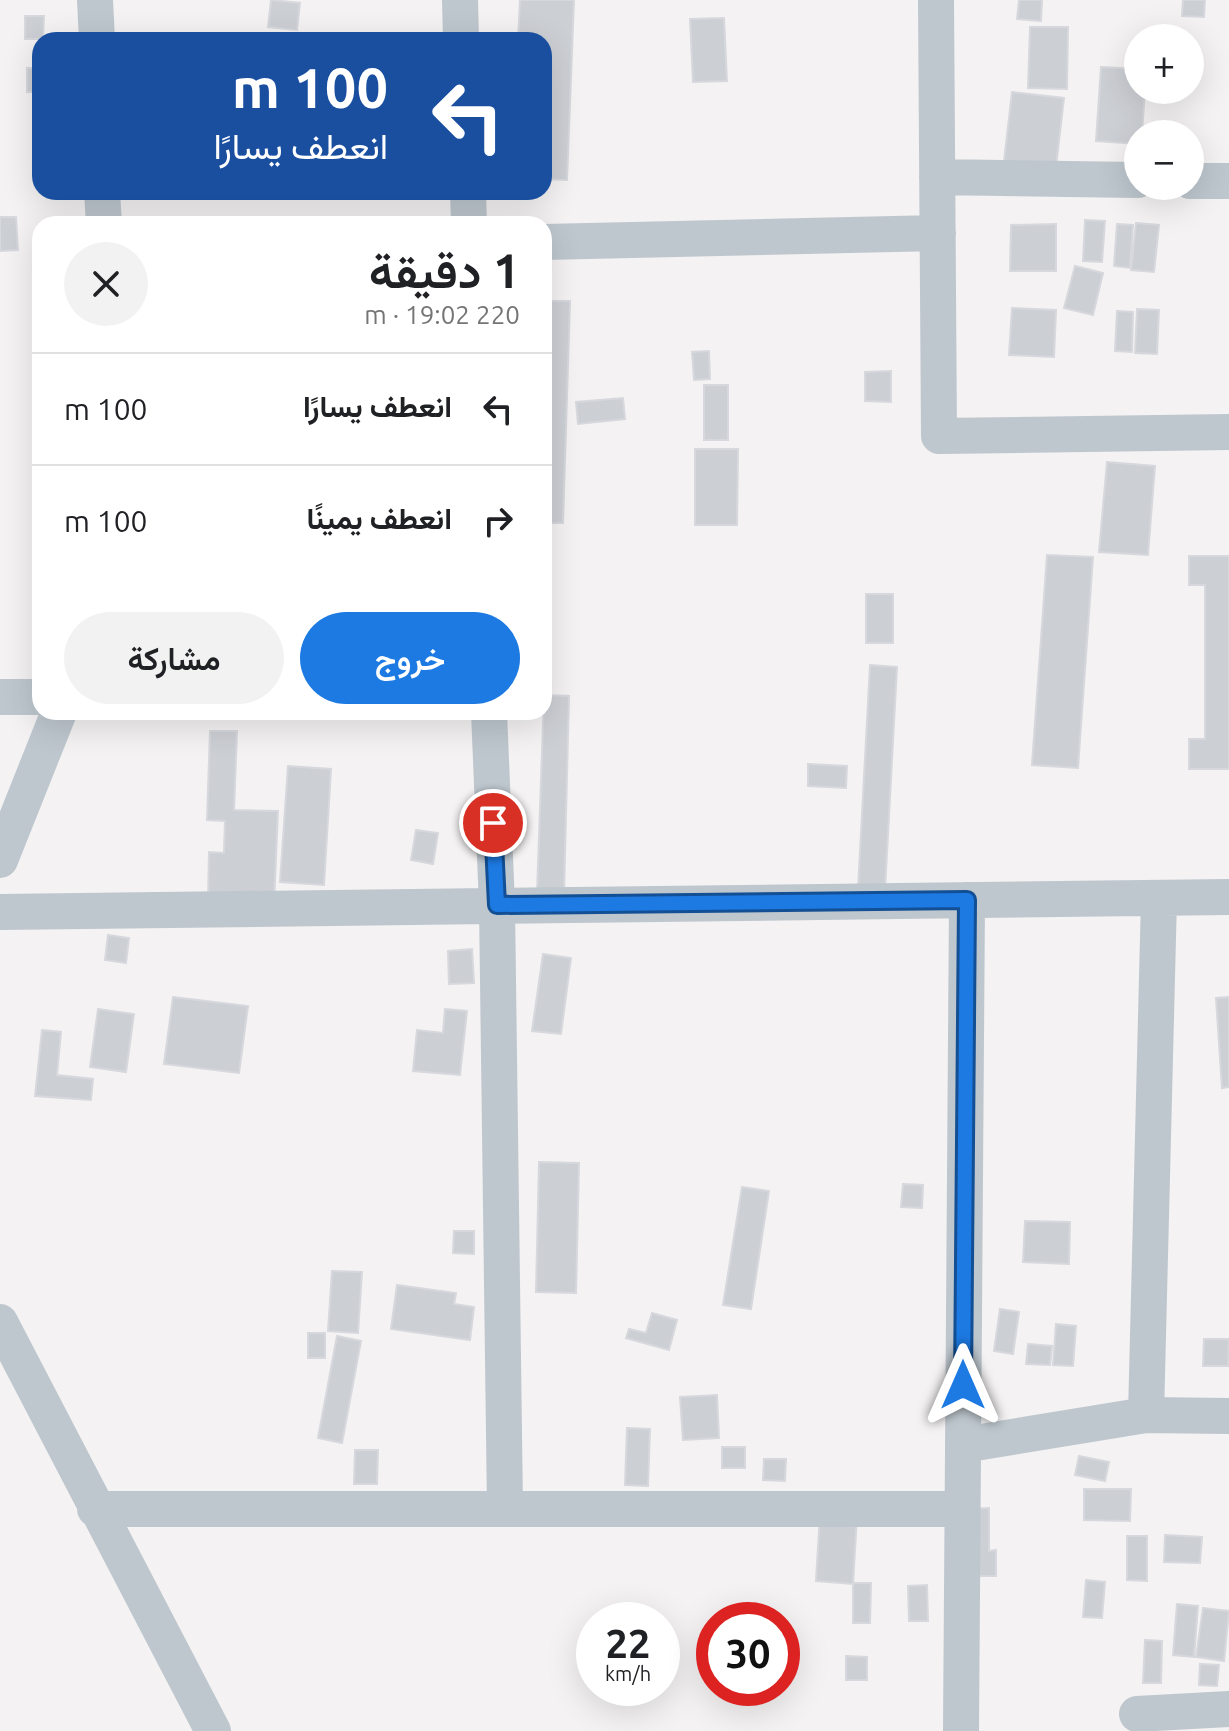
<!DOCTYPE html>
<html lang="ar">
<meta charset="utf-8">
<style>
:root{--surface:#fff;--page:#f2f2f2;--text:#202124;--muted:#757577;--line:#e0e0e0;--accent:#1d7ae3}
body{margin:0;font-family:Ubuntu,Vazirmatn,sans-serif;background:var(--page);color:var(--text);direction:rtl;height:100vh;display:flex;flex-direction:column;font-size:30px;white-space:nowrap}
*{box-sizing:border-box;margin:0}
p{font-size:26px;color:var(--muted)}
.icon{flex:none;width:44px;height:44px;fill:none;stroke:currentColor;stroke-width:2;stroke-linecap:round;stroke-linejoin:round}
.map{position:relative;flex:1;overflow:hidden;direction:ltr}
.details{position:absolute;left:32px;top:216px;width:520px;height:504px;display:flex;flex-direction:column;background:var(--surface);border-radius:24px;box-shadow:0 8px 32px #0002;direction:rtl}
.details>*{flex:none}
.top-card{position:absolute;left:32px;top:32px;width:520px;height:168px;border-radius:24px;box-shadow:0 8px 32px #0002;direction:rtl;background:#1a4fa0;color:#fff;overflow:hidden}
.controls{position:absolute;left:1124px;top:24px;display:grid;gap:16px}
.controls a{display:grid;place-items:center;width:80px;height:80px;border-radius:50%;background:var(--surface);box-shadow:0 8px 32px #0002;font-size:40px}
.speed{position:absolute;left:576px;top:1602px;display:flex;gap:16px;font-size:40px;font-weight:700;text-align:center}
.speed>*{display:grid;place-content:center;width:104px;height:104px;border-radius:50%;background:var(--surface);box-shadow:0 8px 32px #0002;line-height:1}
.speed small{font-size:20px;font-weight:400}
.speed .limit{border:12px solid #d22;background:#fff;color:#111}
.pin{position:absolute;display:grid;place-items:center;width:68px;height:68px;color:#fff;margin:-34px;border:4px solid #fff;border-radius:50%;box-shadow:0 2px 8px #0007}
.me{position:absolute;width:88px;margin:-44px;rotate:0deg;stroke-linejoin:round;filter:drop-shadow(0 0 6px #0008)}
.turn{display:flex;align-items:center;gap:28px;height:168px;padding:0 32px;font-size:36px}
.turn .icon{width:104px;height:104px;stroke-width:2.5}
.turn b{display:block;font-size:56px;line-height:68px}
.round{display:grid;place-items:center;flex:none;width:84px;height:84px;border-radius:42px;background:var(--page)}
.summary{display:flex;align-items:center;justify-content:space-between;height:136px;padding:0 32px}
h1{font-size:48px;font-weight:600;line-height:60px}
.cta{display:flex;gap:16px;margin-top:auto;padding:16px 32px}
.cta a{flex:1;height:92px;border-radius:48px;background:var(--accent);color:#fff;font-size:32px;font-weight:600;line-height:92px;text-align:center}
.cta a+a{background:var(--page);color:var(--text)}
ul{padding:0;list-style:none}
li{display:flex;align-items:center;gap:24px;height:112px;padding:0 32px;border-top:2px solid var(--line)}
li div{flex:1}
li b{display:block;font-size:30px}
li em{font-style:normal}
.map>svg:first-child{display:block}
.building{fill:#cccfd4;stroke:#d6d8dd;stroke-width:2}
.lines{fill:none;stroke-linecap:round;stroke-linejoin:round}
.minor{stroke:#bec7ce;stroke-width:36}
.route-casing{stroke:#134f94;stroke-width:20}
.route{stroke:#1d7ae3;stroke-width:14}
</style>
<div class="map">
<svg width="1229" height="1731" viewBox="0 0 1229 1731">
<rect width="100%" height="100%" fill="#f4f2f2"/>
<path class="building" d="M271,0L300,3L297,30L268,27Z
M520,0H574L567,180L544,179V40H518Z
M1019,0H1042L1041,21L1017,19Z
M1183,0H1205L1204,17L1182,16Z
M25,16H44L43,39H25Z
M724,18L727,81L693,82L690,19Z
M1030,27H1068L1067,89L1028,88Z
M1101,67L1138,69V90H1145L1142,134H1138V144L1096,141Z
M27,68H40V92H27Z
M1012,92L1064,98L1056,167L1004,161Z
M248,192H324V196L248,197Z
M0,217H16L18,250L0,251Z
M1085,220L1105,221L1102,262L1083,261Z
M1136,223L1159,225L1154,272L1131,270Z
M1056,224V271H1010L1011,225Z
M1117,224L1133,225L1130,268L1114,266Z
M35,245H40V279H36Z
M1075,266L1103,273L1093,315L1064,308Z
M544,301H570L563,523H544Z
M1012,308L1056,310L1054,357L1009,355Z
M1137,309L1159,310L1157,354L1135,353Z
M1117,311L1133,312L1132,352L1115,351Z
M709,351L710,379L694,380L692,352Z
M891,371V402L865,401V372Z
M704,385H728V440H704Z
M623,398L625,419L578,424L576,402Z
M695,449H738L737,525H695Z
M1107,462L1155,466L1148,555L1099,552Z
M1047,555L1093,557L1078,768L1032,765Z
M1189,556H1229V769H1189V739H1205V585H1189Z
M866,594H893V643H866Z
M870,665L897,667L885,890L858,889Z
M544,695L569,696L564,894L537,893Z
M210,731H237L234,810L278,811L274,904L208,902L209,852L224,853L225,821L207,820Z
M808,764L847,766L846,788L808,786Z
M288,766L331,769L324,885L280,882Z
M416,830L438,833L433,864L411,860Z
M108,935L129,938L126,963L105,960Z
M472,949L474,983L449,984L448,951Z
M543,954L571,958L561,1034L532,1031Z
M173,997L248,1006L239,1073L164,1064Z
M1229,997V1087L1222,1088L1216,998Z
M98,1009L134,1014L126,1072L90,1067Z
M445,1009L467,1011L460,1075L413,1071L417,1030L443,1033Z
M42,1030L61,1032L57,1075L93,1079L91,1100L35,1096Z
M539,1162L579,1163L576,1293L536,1292Z
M903,1184L923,1185L922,1208L901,1207Z
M742,1187L769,1191L751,1309L723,1305Z
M1025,1221L1070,1222L1069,1264L1023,1262Z
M454,1231H474V1254L453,1253Z
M332,1271L362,1272L358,1333L328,1331Z
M397,1285L456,1293L454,1304L474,1307L470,1340L391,1329Z
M1000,1309L1019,1312L1013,1354L994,1351Z
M652,1313L677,1320L669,1350L626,1338L629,1329L646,1333Z
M1056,1324L1076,1326L1073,1366L1053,1365Z
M308,1333H325V1358H308Z
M337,1336L361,1341L342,1443L318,1438Z
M1204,1339H1229L1228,1366H1203Z
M1028,1344L1052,1346L1050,1365L1026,1364Z
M717,1395L719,1438L683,1440L680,1397Z
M627,1428L650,1429L648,1486L625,1485Z
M722,1447H745V1468H722Z
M355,1450H378L377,1484H354Z
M1079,1456L1109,1462L1105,1481L1075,1475Z
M764,1459H786L785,1481L763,1480Z
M1084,1489H1131L1130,1521L1084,1520Z
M989,1508V1551L996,1550V1576H971V1509Z
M820,1514L857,1516L853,1584L816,1581Z
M1165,1535L1202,1537L1200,1563L1164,1562Z
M1127,1536H1147V1581L1127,1580Z
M1086,1580L1105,1582L1102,1618L1083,1617Z
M853,1583H871L870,1623H853Z
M927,1585L928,1621H909L908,1586Z
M1177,1604L1198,1606L1194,1657L1173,1655Z
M1203,1608L1229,1611L1224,1661L1196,1657Z
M1145,1640L1162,1641L1161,1683H1143Z
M846,1656L867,1657V1680H846Z
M1200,1664L1219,1665L1217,1686L1199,1685Z"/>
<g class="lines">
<path class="minor" d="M95,0L97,40
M460,0L461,40
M936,0L939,436L1229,432
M937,177L1138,180
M1190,181H1229
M102,192L104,224
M468,192L469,224
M544,242L938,233
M0,697H40
M489,712L497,905L505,1509
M0,860L59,712
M1159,898L1146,1415L1229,1416
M0,912L1229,897
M0,1322L213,1731
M963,1445L1146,1415
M95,1509H962
M1137,1714L1229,1709
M961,1731L967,900"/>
</g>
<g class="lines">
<g class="route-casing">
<path id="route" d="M493,823L497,905L967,900L963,1385"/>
</g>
<use href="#route" class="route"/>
</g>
</svg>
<div class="controls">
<a>+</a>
<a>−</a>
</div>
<div class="speed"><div>22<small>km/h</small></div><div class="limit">30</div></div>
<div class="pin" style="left:493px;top:823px;background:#d93025"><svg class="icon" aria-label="arrive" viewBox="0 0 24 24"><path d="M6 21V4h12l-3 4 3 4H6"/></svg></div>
<svg class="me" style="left:963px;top:1385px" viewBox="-20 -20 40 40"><path d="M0-17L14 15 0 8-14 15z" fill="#1d7ae3" stroke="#fff" stroke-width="4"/></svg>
<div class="top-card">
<div class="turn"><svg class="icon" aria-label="left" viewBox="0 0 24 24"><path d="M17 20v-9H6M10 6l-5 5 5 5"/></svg><div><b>100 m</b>انعطف يسارًا</div></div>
</div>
<section class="details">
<div class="summary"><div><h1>1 دقيقة</h1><p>220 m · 19:02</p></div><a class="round"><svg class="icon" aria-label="close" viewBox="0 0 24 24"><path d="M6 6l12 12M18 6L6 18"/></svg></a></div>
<ul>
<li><svg class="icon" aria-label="left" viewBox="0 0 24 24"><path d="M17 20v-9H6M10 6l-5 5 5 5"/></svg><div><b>انعطف يسارًا</b></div><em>100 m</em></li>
<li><svg class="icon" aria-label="right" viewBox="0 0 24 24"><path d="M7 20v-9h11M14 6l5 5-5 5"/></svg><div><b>انعطف يمينًا</b></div><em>100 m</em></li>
</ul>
<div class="cta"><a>خروج</a><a>مشاركة</a></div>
</section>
</div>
